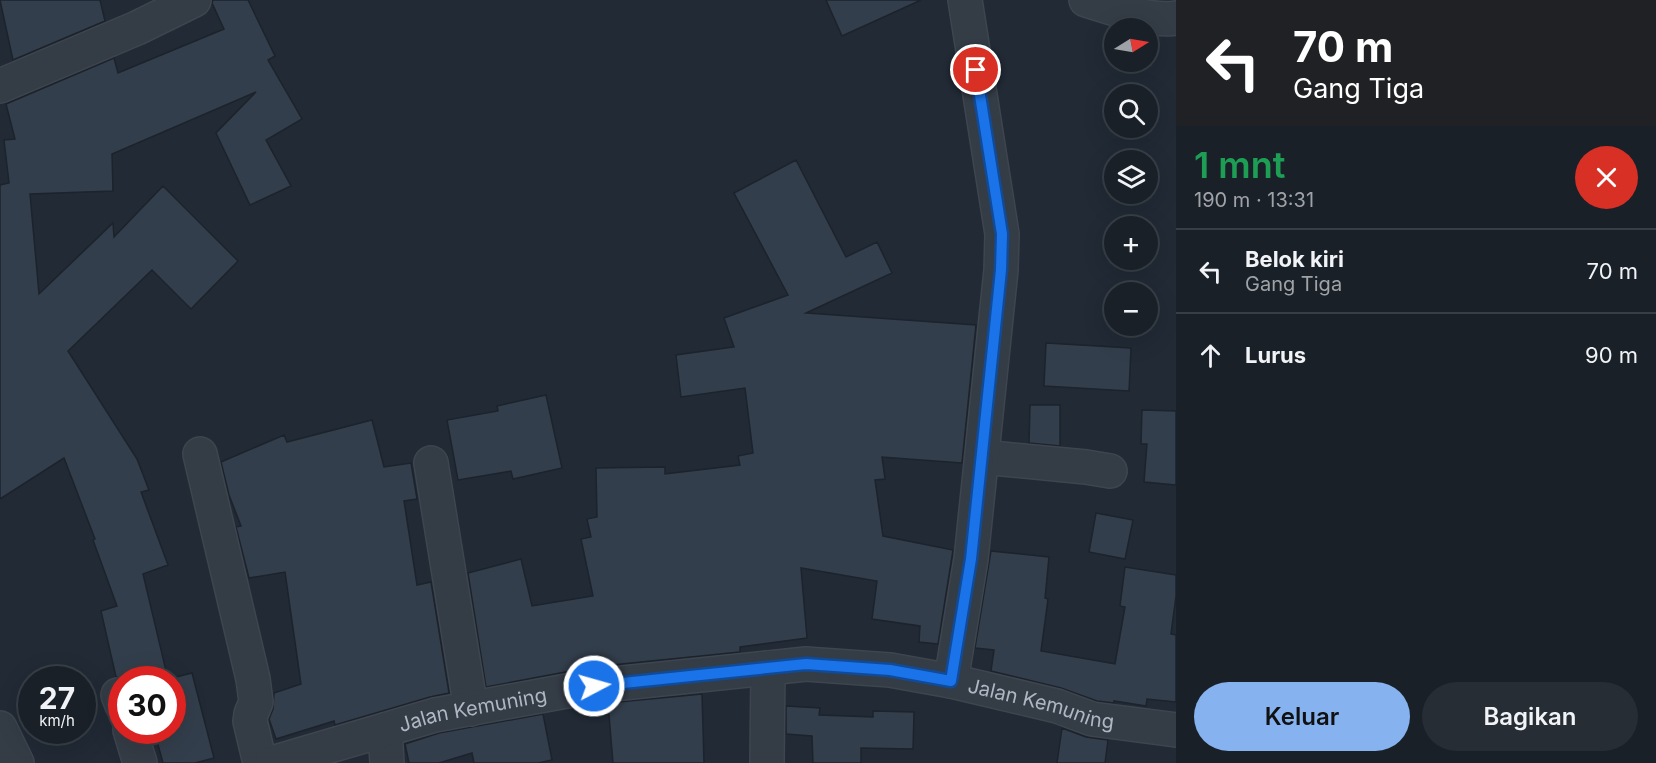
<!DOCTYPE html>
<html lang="id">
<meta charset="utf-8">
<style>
:root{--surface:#192028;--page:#262d34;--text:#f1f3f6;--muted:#9fa3a8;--line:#373e45;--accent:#86b3f0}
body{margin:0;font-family:Inter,sans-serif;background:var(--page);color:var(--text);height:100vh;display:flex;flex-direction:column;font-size:22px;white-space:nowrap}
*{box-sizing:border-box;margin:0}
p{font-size:20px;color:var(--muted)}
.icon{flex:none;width:33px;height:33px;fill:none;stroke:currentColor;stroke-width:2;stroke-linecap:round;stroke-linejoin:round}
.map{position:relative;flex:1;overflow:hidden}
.side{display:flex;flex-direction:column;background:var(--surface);width:480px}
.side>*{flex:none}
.guide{background:#202124;color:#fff;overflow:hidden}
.needle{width:39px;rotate:79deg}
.fabs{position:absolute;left:1104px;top:18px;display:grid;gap:12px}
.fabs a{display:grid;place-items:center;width:54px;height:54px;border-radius:50%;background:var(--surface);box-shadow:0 6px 24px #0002,0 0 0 2px var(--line);font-size:30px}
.speed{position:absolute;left:18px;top:666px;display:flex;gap:12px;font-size:30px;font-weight:700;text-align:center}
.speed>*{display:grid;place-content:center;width:78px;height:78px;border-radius:50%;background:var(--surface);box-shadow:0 6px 24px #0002,0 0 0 2px var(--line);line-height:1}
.speed small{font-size:15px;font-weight:400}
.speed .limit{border:9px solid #d22;background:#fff;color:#111}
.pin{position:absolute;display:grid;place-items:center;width:51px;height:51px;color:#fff;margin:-26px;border:3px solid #fff;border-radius:50%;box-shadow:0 2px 6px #0007}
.me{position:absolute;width:66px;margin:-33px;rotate:84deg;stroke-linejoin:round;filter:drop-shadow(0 0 4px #0008)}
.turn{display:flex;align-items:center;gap:21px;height:126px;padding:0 18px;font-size:27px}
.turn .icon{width:78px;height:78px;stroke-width:2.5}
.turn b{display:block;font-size:42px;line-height:51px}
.round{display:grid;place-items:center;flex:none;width:63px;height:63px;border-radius:32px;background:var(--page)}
.head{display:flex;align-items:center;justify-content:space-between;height:102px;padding:0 18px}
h1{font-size:36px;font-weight:600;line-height:45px;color:#1e9e55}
.cta{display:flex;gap:12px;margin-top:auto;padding:12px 18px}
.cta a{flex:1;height:69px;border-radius:36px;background:var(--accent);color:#111;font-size:24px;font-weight:600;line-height:69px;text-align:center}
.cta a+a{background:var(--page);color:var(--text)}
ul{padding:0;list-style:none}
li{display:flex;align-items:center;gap:18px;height:84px;padding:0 18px;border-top:2px solid var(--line)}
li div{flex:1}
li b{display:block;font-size:22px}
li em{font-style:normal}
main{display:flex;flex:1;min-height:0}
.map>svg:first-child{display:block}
.building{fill:#333e4c;stroke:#1c232c;stroke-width:1.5}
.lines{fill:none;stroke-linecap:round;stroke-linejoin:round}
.street-casing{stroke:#3e454f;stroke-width:36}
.street{stroke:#343c46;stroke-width:33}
.route-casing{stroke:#114b97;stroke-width:15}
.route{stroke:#1a73e8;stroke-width:10}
.labels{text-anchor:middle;stroke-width:6;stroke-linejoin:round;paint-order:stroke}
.street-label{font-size:20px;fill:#aeb7c3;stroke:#1a212a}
</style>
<main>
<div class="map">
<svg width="1176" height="763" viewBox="0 0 1176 763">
<rect width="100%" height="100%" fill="#212a35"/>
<path class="building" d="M0,0H100L105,21L13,60Z
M213,0H248L275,56L268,60L302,119L266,140L291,186L250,205L216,133L256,92L112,154L113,191L30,194L39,294L113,223L114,237L163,186L238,261L191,309L152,270L68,351L137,459L149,490L141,492L168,565L143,574L168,679L192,673L214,758L195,763H163L154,730H172V680H128L121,677H116L101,611L117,606L93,540L95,539L64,458L0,499V185L9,183L4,140L15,139L6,104L114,58L118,73L224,29L212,3Z
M826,0H921L842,36Z
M796,160L846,257L877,242L892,273L806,313L976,325L962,463L882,457L885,479L875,480L883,536L953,550L938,644L919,642L920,626L872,619L877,581L801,568L807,638L740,647V652L592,667L486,687L468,573L521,559L532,606L593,596L581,539L591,537L587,519L597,517L596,468L665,467V474L740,465L738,456L753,453L745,388L681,397L676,355L734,347L724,318L788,295L734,193Z
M1046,343L1131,348L1129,391L1044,386Z
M546,395L562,468L513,479L511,471L458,480L447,420L498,411L497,406Z
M1030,405H1060V446L1029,443Z
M1142,410L1176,411V485L1144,482L1147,444H1141Z
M372,420L384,467L411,463L417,499L404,501L417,585L431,582L449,693L430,697L335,725L334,721L276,739L269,719L273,709L274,693L301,684L285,572L249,578L236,527L241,526L229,495L221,462L284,435L287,442Z
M1096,513L1133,520L1125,559L1089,552Z
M991,551L1049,557L1045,598L1048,599L1041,651L1115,664L1125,607L1120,606L1125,567L1176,575V596L1171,634L1176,635V702L1147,699L1146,706L1114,701V703L1097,701L1061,688L991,671L994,650L975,648Z
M702,694L704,763H613L608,703Z
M786,706L820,708L819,715L873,717V711L914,712L913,749L861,748V763H813L812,736L786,734Z
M543,714L552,760L538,763H474L472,753L439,763H409L405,744L439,733Z
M1062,728L1086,737L1108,740L1105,763H1057Z"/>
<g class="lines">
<g class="street-casing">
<g id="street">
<path d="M1086,0C1114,8 1147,22 1176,18"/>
<path d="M0,86L137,28L194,0"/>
<path d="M200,454L253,679L256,702L251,714L250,721L260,763"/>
<path d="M982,457L1086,467L1110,471"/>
<path d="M431,463L471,709"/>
<path d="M951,681L971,559L1001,270L1002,234L965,0"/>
<path d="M118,695L122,705"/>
<path d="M0,728L17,763"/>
<path d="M130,730L140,763"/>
<path d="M385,730L387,763"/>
<path id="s1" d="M272,763L435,715L594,686L806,664L890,670L951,681L1057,706L1092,719L1176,730"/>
<path d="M767,763L768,668"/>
</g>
</g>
<use href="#street" class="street"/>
</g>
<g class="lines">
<g class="route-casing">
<path id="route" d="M594,686L806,664L890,670L951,681L971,559L1001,270L1002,234L976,70"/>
</g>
<use href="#route" class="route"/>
</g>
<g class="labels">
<g class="street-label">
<text dy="7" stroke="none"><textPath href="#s1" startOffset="784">Jalan Kemuning</textPath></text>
<text dy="7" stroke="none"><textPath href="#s1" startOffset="208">Jalan Kemuning</textPath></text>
</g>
</g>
</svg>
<div class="fabs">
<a><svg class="needle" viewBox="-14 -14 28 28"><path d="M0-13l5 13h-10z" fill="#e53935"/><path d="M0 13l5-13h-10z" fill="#9fa3a8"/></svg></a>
<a><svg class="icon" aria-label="search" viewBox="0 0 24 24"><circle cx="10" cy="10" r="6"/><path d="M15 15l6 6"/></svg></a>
<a><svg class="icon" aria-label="layers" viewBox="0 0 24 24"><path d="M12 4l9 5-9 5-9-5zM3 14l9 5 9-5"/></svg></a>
<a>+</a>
<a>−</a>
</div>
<div class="speed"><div>27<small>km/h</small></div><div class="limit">30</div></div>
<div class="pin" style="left:976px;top:70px;background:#d93025"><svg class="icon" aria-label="arrive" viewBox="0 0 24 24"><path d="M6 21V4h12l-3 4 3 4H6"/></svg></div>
<svg class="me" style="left:594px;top:686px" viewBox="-20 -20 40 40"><circle r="17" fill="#1a73e8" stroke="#fff" stroke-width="3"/><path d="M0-11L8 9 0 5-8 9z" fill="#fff"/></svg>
</div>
<section class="side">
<div class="guide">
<div class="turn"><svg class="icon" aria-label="left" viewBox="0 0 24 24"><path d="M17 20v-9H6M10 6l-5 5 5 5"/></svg><div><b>70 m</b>Gang Tiga</div></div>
</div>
<div class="head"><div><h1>1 mnt</h1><p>190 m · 13:31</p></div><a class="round" style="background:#d93025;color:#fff"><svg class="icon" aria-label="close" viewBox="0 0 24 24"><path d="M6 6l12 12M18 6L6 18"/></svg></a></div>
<ul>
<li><svg class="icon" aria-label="left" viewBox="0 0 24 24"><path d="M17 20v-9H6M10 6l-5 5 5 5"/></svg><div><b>Belok kiri</b><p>Gang Tiga</p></div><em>70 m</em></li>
<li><svg class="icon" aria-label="ahead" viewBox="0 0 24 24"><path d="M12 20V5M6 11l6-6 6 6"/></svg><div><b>Lurus</b></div><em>90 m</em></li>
</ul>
<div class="cta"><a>Keluar</a><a>Bagikan</a></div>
</section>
</main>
